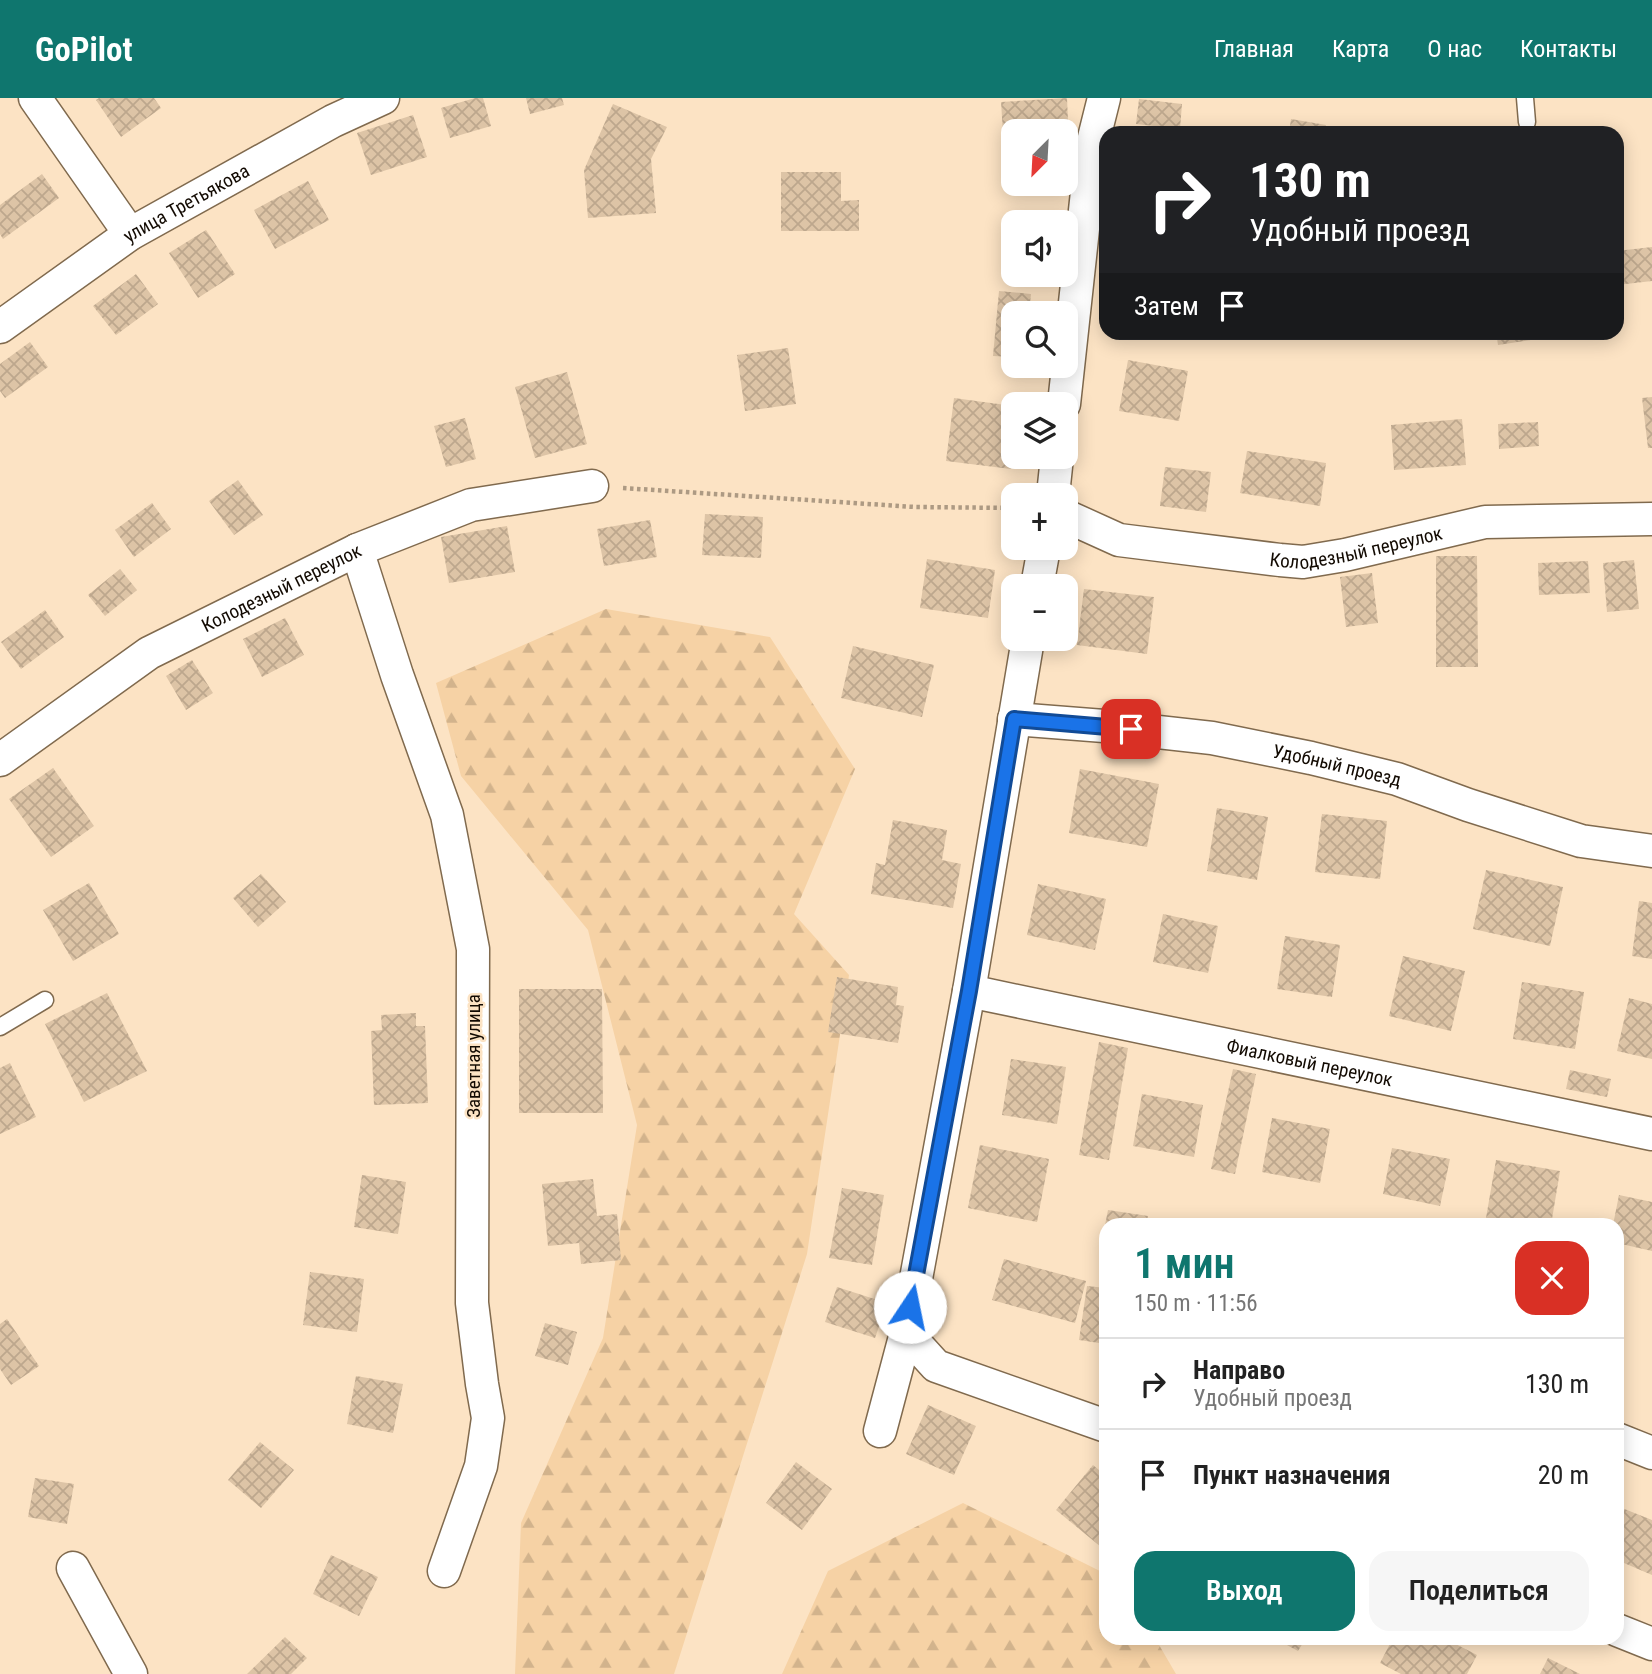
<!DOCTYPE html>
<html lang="ru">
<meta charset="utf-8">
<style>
:root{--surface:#fff;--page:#f6f6f6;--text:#222;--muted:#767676;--line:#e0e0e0;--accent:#0f766e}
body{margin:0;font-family:"Roboto Condensed",sans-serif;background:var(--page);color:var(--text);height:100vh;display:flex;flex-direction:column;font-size:26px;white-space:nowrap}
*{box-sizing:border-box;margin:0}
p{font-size:23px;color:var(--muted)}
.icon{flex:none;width:38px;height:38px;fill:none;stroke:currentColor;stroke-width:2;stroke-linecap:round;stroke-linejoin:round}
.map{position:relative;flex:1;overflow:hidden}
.drawer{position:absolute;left:1099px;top:1120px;width:525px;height:427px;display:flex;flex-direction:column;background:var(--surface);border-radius:21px;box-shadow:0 4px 18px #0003}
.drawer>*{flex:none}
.top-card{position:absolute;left:1099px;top:28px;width:525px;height:214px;border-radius:21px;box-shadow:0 4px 18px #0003;background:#202124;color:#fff;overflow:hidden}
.needle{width:46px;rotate:204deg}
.buttons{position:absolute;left:1001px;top:21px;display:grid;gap:14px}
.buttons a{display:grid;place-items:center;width:77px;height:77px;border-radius:14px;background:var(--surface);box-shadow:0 4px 18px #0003;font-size:35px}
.pin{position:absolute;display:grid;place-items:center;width:60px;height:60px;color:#fff;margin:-30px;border-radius:14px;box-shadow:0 4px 10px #0006}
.me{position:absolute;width:77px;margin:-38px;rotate:11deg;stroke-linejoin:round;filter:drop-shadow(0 0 5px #0008)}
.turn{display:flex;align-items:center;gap:24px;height:147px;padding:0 35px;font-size:32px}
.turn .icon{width:91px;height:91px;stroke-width:2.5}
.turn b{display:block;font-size:49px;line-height:60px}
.then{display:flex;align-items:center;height:66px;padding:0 35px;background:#0003;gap:14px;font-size:26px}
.round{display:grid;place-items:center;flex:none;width:74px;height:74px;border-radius:21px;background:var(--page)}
.head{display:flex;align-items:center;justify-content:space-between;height:119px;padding:0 35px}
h1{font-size:42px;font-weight:600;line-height:52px;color:var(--accent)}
.cta{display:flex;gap:14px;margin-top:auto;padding:14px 35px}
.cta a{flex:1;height:80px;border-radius:21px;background:var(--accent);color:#fff;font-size:28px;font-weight:600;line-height:80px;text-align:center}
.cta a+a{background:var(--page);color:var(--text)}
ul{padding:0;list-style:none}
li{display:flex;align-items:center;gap:21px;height:91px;padding:0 35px;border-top:2px solid var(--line)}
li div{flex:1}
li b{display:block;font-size:26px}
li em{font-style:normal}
header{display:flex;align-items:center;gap:42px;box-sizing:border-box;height:98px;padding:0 35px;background:var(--accent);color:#fff}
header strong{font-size:33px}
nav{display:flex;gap:38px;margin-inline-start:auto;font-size:24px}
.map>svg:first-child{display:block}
.forest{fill:url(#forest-firs)}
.building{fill:url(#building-cross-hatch)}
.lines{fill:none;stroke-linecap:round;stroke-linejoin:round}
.lane-casing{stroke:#806a4e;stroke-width:19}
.street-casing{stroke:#806a4e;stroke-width:35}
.path{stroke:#ad9a83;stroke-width:4.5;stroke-dasharray:3.5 3.5;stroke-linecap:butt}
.lane{stroke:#fff;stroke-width:16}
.street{stroke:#fff;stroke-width:32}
.route-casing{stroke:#114b97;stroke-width:18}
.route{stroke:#1a73e8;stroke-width:12}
.labels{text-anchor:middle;stroke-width:5;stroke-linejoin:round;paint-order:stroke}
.street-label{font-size:19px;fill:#120a02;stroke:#fce3c4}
</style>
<header>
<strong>GoPilot</strong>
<nav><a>Главная</a><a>Карта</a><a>О нас</a><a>Контакты</a></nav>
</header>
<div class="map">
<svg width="1652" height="1576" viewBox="0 0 1652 1576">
<defs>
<pattern id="forest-firs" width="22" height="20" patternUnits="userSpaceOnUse" patternTransform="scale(1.75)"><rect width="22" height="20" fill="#f6d2a5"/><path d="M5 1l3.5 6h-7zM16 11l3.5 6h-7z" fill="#d2b38c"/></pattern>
<pattern id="building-cross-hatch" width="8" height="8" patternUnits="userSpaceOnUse" patternTransform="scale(1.75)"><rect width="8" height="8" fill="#ddc4a6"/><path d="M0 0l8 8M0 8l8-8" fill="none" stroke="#bda78d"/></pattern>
</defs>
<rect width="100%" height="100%" fill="#fce3c4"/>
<path class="forest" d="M606,511L770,539L855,671L794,816L849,877L807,1156L674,1576H515L521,1425L603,1240L637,1027L588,832L461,678L436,585Z
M963,1405L1106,1476V1540H1155L1176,1576H782L828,1473Z"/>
<path class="building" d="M99,0H154L161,10L121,39L96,2Z
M475,0H483L491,28L450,40L441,10Z
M526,0H562L564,7L530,16Z
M1067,0L1069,46H1066V33H1013V49L1004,50L1001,4Z
M1139,1L1182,6L1180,31L1136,26Z
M613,6L667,29L651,61L656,115L588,120L584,72Z
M413,17L427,59L371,77L357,35Z
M1291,21L1326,27L1324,35H1289Z
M1588,31V35H1568V33Z
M781,74H841V103L859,102V133H781Z
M42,76L59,100L3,141L0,136V107Z
M308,83L329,122L275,151L254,112Z
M206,132L235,176L198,200L169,155Z
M1652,149V183L1617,187V153Z
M136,176L158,206L116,237L93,208Z
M999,193L1031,196L1029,215H1013V259L993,258Z
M1236,234H1294L1293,241L1235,239Z
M1496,234H1536L1537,241L1498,247Z
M30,244L48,269L5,300L0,293V266Z
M788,250L796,306L745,313L737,257Z
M1128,262L1188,273L1179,323L1119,313Z
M567,274L587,346L535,360L515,289Z
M1652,299V350H1648L1642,300Z
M954,300L1013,308V352L1011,371L946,363Z
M465,320L476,361L446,369L434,328Z
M1462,321L1466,367L1394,372L1391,327Z
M1538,324L1539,348L1499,351L1498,326Z
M1247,353L1326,365L1320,408L1240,395Z
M1165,369L1211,374L1206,414L1160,408Z
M238,382L263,417L234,437L209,403Z
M152,405L171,431L134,459L115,432Z
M705,416L763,419L761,460L702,457Z
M650,422L657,459L604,468L597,431Z
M507,428L515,474L449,485L441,439Z
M1436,458H1477L1478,569H1436Z
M927,461L995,472L988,520L920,510Z
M1634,462L1639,511L1607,514L1603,465Z
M1588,463L1590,495L1539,497L1538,465Z
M120,471L137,492L105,518L88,497Z
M1372,475L1378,525L1346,529L1340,479Z
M1084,491L1154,499L1147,556L1077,547Z
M45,512L64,539L21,571L1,544Z
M285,520L304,557L262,579L243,541Z
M853,548L934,567L922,619L841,600Z
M192,562L213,595L186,612L166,578Z
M53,670L94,728L51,759L9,701Z
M1080,671L1159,686L1147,749L1069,735Z
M1217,710L1268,719L1257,782L1207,773Z
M1322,716L1387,723L1380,781L1315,774Z
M893,722L947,732L942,762L961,766L953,810L871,796L876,765L885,767Z
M1486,772L1563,789L1550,848L1473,831Z
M261,776L286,804L258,829L233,800Z
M89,785L119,836L73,863L43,812Z
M1038,786L1106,801L1095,852L1027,837Z
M1639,803L1652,805V861L1632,858Z
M1163,816L1218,828L1208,875L1153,864Z
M1285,838L1340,847L1332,899L1277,891Z
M1403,858L1465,873L1451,933L1389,918Z
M837,879L898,889L896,907L904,908L898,945L828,934Z
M1522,884L1584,894L1575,951L1513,941Z
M519,891H602L603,1015H519Z
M107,895L147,973L84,1004L45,926Z
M1629,900L1652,906V961L1617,953Z
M416,915V928H425L428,1005L374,1007L371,933L382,932L381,917Z
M1099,944L1128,950L1109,1062L1079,1057Z
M1011,961L1066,969L1057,1026L1002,1017Z
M10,965L36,1019L0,1036V970Z
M1233,971L1256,976L1235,1076L1211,1071Z
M1570,972L1611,981L1607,999L1566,991Z
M1142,996L1203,1007L1194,1059L1133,1048Z
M1272,1020L1330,1031L1320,1085L1262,1074Z
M980,1047L1049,1061L1037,1124L968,1110Z
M1392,1050L1450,1061L1440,1108L1383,1096Z
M1496,1062L1560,1073L1551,1127H1527L1486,1120Z
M362,1077L406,1084L398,1136L354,1129Z
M593,1081L597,1118L617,1116L621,1162L581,1166L579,1145L548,1148L542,1086Z
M842,1090L884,1097L872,1167L829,1160Z
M1619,1097L1652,1104V1153L1617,1145V1127H1613Z
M1108,1112L1148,1118L1146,1127H1105Z
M1004,1161L1086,1183L1075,1225L992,1202Z
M310,1174L364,1181L357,1234L303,1227Z
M1087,1188L1106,1190V1246L1079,1242Z
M837,1189L887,1205L875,1240L825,1224Z
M7,1221L39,1268L11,1287L0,1271V1226Z
M545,1225L577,1234L568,1267L535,1258Z
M356,1278L403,1286L393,1335L347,1326Z
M928,1307L976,1328L954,1377L906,1356Z
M260,1344L294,1372L261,1410L228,1382Z
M796,1364L832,1391L802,1432L766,1405Z
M1093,1367L1106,1378V1453L1056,1412Z
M35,1380L74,1386L67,1426L28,1419Z
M1617,1408L1652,1422V1477L1617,1462Z
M331,1457L378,1479L359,1518L313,1496Z
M285,1539L307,1560L291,1576H247Z
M1274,1540H1306L1298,1553Z
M1393,1540H1444L1477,1557L1467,1576H1401L1380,1565Z
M1548,1560L1580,1576H1540Z"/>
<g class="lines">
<g class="lane-casing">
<path id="lane" d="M1525,0L1527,24
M0,929L45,902"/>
</g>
<g class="street-casing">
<g id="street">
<path d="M35,0L130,136"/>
<path id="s1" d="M0,229L130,136L333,23L383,0"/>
<path d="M1064,306L1092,48L1104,0"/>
<path d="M1053,397L1057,359"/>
<path id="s2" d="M1066,418L1119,442L1280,462L1303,464L1345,457L1485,424L1652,421"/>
<path d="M357,452L397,577L447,717L473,851L472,1205L482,1286L488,1320L481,1368L444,1473"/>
<path d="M1037,488L1044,450"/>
<path id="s3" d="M1014,621L1104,628L1212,640L1311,660L1397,681L1468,707L1581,743L1652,753"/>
<path id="s4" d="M0,662L149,555L357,452L471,407L592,388"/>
<path id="s5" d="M969,893L1652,1036"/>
<path d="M906,1235L936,1268L1106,1328"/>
<path d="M880,1333L906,1235L969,893L1028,541"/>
<path d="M1617,1341L1652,1355"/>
<path d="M73,1470L131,1576"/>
<path d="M1617,1532L1652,1546"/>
</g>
</g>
<path class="path" d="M623,390L915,409L1013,410"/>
<use href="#lane" class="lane"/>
<use href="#street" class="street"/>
</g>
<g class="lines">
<g class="route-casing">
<path id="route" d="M910,1209L969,893L1014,621L1131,631"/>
</g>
<use href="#route" class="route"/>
</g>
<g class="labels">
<g class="street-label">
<text dy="7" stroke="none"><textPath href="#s1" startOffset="224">улица Третьякова</textPath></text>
<text dy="7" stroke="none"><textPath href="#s2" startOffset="298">Колодезный переулок</textPath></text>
<text dy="7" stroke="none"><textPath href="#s4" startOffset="331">Колодезный переулок</textPath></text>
<text dy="7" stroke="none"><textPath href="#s3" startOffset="327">Удобный проезд</textPath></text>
<text transform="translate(473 958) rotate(-90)" y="7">Заветная улица</text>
<text dy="7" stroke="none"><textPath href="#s5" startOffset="348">Фиалковый переулок</textPath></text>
</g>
</g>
</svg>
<div class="buttons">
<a><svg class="needle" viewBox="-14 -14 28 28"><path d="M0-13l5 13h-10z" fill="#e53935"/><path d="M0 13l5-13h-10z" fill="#767676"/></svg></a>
<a><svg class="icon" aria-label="sound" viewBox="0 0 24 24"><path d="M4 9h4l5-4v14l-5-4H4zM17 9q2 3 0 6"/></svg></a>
<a><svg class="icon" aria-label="search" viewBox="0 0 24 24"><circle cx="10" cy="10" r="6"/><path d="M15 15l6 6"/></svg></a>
<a><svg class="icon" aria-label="layers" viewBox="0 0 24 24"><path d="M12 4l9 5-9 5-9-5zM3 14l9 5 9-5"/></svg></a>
<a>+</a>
<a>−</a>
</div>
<div class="pin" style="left:1131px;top:631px;background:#d93025"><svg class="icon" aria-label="arrive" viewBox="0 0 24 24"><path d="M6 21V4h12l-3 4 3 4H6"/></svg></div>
<svg class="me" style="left:910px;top:1209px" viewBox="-20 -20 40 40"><circle r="19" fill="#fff"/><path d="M0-13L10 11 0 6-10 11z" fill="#1a73e8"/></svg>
<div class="top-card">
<div class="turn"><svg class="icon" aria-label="right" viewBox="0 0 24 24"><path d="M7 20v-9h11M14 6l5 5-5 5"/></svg><div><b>130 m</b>Удобный проезд</div></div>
<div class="then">Затем<svg class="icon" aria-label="arrive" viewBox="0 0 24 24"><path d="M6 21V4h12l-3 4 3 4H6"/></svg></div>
</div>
<section class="drawer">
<div class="head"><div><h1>1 мин</h1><p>150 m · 11:56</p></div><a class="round" style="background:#d93025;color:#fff"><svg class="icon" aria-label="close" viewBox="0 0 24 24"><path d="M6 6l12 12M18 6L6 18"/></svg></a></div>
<ul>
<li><svg class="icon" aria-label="right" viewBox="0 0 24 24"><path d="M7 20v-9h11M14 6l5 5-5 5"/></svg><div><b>Направо</b><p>Удобный проезд</p></div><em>130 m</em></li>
<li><svg class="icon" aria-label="arrive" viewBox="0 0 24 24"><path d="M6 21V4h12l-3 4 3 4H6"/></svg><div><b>Пункт назначения</b></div><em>20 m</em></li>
</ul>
<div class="cta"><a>Выход</a><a>Поделиться</a></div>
</section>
</div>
